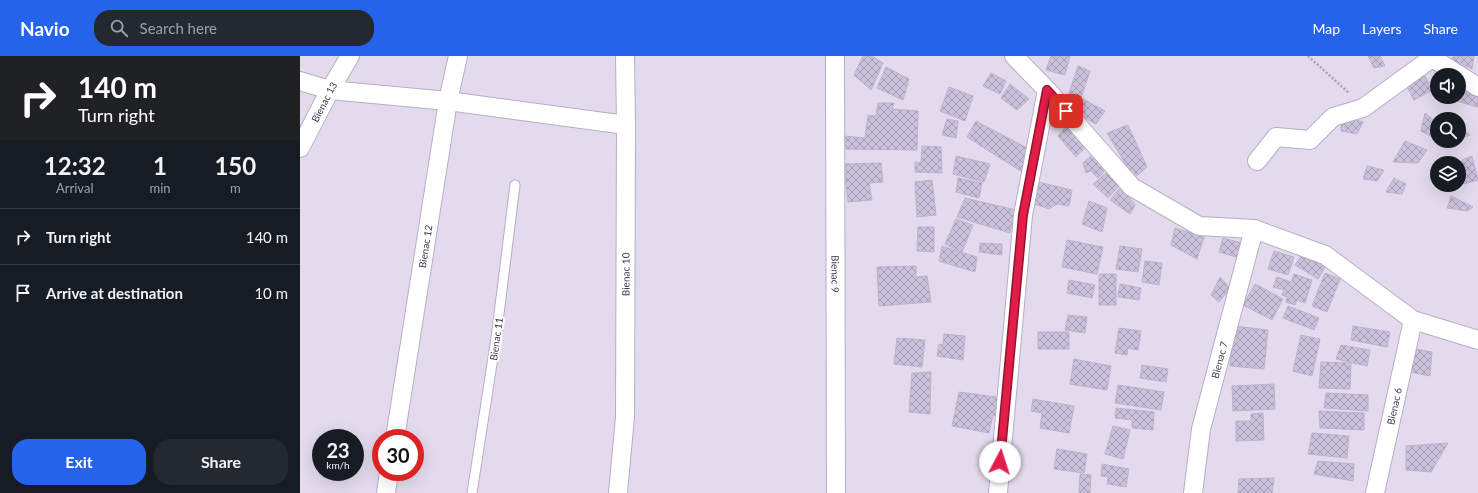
<!DOCTYPE html>
<style>
:root{--surface:#171b24;--page:#242831;--text:#f1f3f6;--muted:#9ea1a6;--line:#363941;--accent:#2563eb}
body{margin:0;font-family:Lato,sans-serif;background:var(--page);color:var(--text);height:100vh;display:flex;flex-direction:column;font-size:15px;white-space:nowrap}
*{box-sizing:border-box;margin:0}
p{font-size:13px;color:var(--muted)}
.icon{flex:none;width:22px;height:22px;fill:none;stroke:currentColor;stroke-width:2;stroke-linecap:round;stroke-linejoin:round}
.map{position:relative;flex:1;overflow:hidden}
.sheet{display:flex;flex-direction:column;background:var(--surface);width:300px}
.sheet>*{flex:none}
.banner{background:#202124;color:#fff;overflow:hidden}
.controls{position:absolute;left:1130px;top:12px;display:grid;gap:8px}
.controls a{display:grid;place-items:center;width:36px;height:36px;border-radius:50%;background:var(--surface);box-shadow:0 4px 16px #0002;font-size:20px}
.speed{position:absolute;left:12px;top:373px;display:flex;gap:8px;font-size:20px;font-weight:700;text-align:center}
.speed>*{display:grid;place-content:center;width:52px;height:52px;border-radius:50%;background:var(--surface);box-shadow:0 4px 16px #0002;line-height:1}
.speed small{font-size:10px;font-weight:400}
.speed .limit{border:6px solid #d22;background:#fff;color:#111}
.pin{position:absolute;display:grid;place-items:center;width:34px;height:34px;color:#fff;margin:-17px;border-radius:8px;box-shadow:0 2px 6px #0006}
.me{position:absolute;width:44px;margin:-22px;rotate:5deg;stroke-linejoin:round;filter:drop-shadow(0 0 3px #0008)}
.turn{display:flex;align-items:center;gap:14px;height:84px;padding:0 12px;font-size:18px}
.turn .icon{width:52px;height:52px;stroke-width:2.5}
.turn b{display:block;font-size:28px;line-height:34px}
.eta{display:flex;justify-content:space-evenly;align-items:center;height:68px;text-align:center}
.eta b{font-size:24px;font-weight:700;line-height:28px}
.primary-button{display:flex;gap:8px;margin-top:auto;padding:8px 12px}
.primary-button a{flex:1;height:46px;border-radius:16px;background:var(--accent);color:#fff;font-size:16px;font-weight:700;line-height:46px;text-align:center}
.primary-button a+a{background:var(--page);color:var(--text)}
ul{padding:0;list-style:none}
li{display:flex;align-items:center;gap:12px;height:56px;padding:0 12px;border-top:1px solid var(--line)}
li div{flex:1}
li b{display:block;font-size:15px}
li em{font-style:normal}
header{display:flex;align-items:center;gap:24px;box-sizing:border-box;height:56px;padding:0 20px;background:var(--accent);color:#fff}
header strong{font-size:19px}
nav{display:flex;gap:22px;margin-inline-start:auto;font-size:14px}
.search{width:280px;height:36px;background:var(--page);display:flex;align-items:center;gap:10px;box-sizing:border-box;padding:0 14px;border-radius:16px;color:var(--muted);font-size:15px}
main{display:flex;flex:1;min-height:0}
.map>svg:first-child{display:block}
.residential{fill:#e3dbed;fill-rule:evenodd}
.building{fill:url(#building-cross-hatch);stroke:#bdb1d2}
.lines{fill:none;stroke-linecap:round;stroke-linejoin:round}
.service-casing{stroke:#b7aec4;stroke-width:11}
.minor-casing{stroke:#b7aec4;stroke-width:20}
.path{stroke:#ac9cc4;stroke-width:2.5;stroke-dasharray:2 2;stroke-linecap:butt}
.service{stroke:#fff;stroke-width:9}
.minor{stroke:#fff;stroke-width:18}
.route-casing{stroke:#92132f;stroke-width:10}
.route{stroke:#e11d48;stroke-width:7}
.labels{text-anchor:middle;stroke-width:4;stroke-linejoin:round;paint-order:stroke}
.street-label{font-size:10px;fill:#3e3749;stroke:#fff}
</style>
<header>
<strong>Navio</strong>
<div class="search"><svg class="icon" aria-label="search" viewBox="0 0 24 24"><circle cx="10" cy="10" r="6"/><path d="M15 15l6 6"/></svg>Search here</div>
<nav><a>Map</a><a>Layers</a><a>Share</a></nav>
</header>
<main>
<section class="sheet">
<div class="banner">
<div class="turn"><svg class="icon" aria-label="right" viewBox="0 0 24 24"><path d="M7 20v-9h11M14 6l5 5-5 5"/></svg><div><b>140 m</b>Turn right</div></div>
</div>
<div class="eta">
<div><b>12:32</b><p>Arrival</p></div>
<div><b>1</b><p>min</p></div>
<div><b>150</b><p>m</p></div>
</div>
<ul>
<li><svg class="icon" aria-label="right" viewBox="0 0 24 24"><path d="M7 20v-9h11M14 6l5 5-5 5"/></svg><div><b>Turn right</b></div><em>140 m</em></li>
<li><svg class="icon" aria-label="arrive" viewBox="0 0 24 24"><path d="M6 21V4h12l-3 4 3 4H6"/></svg><div><b>Arrive at destination</b></div><em>10 m</em></li>
</ul>
<div class="primary-button"><a>Exit</a><a>Share</a></div>
</section>
<div class="map">
<svg width="1178" height="437" viewBox="0 0 1178 437">
<defs>
<pattern id="building-cross-hatch" width="8" height="8" patternUnits="userSpaceOnUse"><rect width="8" height="8" fill="#cac1da"/><path d="M0 0l8 8M0 8l8-8" fill="none" stroke="#a59eb3"/></pattern>
</defs>
<rect width="100%" height="100%" fill="#efe9f5"/>
<path class="residential" d="M0,0H1178V437H0ZM1137,19H1159V41H1137ZM1137,63H1159V85H1137ZM1137,107H1159V129H1137ZM21,382H55V416H21ZM81,382H115V416H81Z"/>
<path class="building" d="M563,0H572L583,7L571,34L554,19Z
M751,0H770L765,19L746,14Z
M1068,0H1080L1085,10L1074,12Z
M1154,0H1172L1174,1L1172,13L1151,3Z
M778,10L790,15L780,45L768,40Z
M586,11L609,23L603,44L577,32Z
M691,17L706,25L700,38L683,30Z
M1125,20L1132,34L1114,44L1104,25Z
M710,28L729,43L717,54L701,42Z
M1163,29L1178,40V51H1177L1153,44L1154,41H1159V35Z
M649,31L673,40L665,65L640,55Z
M783,43L805,55L796,68L776,57Z
M578,47H594L592,53L618,55L617,94L543,93L544,80L565,82L568,59L576,60Z
M1125,57L1137,67L1133,81L1121,75Z
M1041,60L1063,66L1057,78L1041,75Z
M647,63L658,65L656,82L642,79Z
M676,65L731,94L722,116L667,81Z
M770,66L790,87L776,101L758,80Z
M828,69L847,111L834,122L807,77Z
M1159,70L1170,79L1159,83Z
M1105,85L1127,94L1118,107L1093,106Z
M622,90L641,91L642,117L615,116V106L621,107Z
M793,98L806,113L798,122L791,115L786,117L783,107Z
M656,100L690,108L684,126L653,118Z
M1172,100L1178,124L1164,128L1162,104Z
M581,107L583,126L569,127L572,144L548,146L544,108Z
M1067,110L1084,114L1077,125L1063,123Z
M807,116L819,130L808,142L793,128Z
M658,122L682,127L679,142L656,136Z
M1094,122L1106,128L1102,138L1086,136Z
M632,124L636,159L617,161L615,126Z
M738,126L772,134L769,150L757,148L749,153L734,148Z
M821,131L835,149L830,158L810,144Z
M1151,140L1173,151L1167,155L1147,152Z
M665,142L716,154L710,177L657,161Z
M789,145L807,152L802,176L782,168Z
M656,163L673,169L662,196L645,188Z
M618,171H634V196L617,195Z
M875,172L904,181L897,203L871,189Z
M923,182L946,188L943,203L919,196Z
M767,184L803,191L797,218L762,211Z
M680,187L702,188V199L679,196Z
M642,190L677,201L675,216L639,205Z
M820,190L842,193L838,216L816,213Z
M974,195L994,201L988,219L968,213Z
M1003,197L1026,210L1018,223L995,209Z
M845,205L862,207L859,229L842,226Z
M616,210V221L627,220L631,246L579,250L577,211Z
M1025,217L1040,223L1027,256L1012,250Z
M799,218H816V249H799Z
M994,218L1012,224L1005,247L997,244L995,249L986,246L987,241L982,239L984,234L973,231L977,221L991,226Z
M920,221L930,232L919,246L911,239Z
M769,224L795,229L792,242L767,237Z
M820,228L841,232L839,244L818,241Z
M955,228L983,243L972,264L943,249Z
M988,250L1019,262L1014,274L983,262Z
M768,259L787,261L785,277L765,274Z
M934,270L968,274L964,313L930,310Z
M1053,270L1090,276L1087,291L1051,284Z
M819,272L841,275L838,294L828,292L827,299L815,297Z
M738,276H769V293H738Z
M644,278L665,280L663,304L637,300L639,288L643,289Z
M1001,279L1020,283L1012,320L993,315Z
M597,282L625,284L622,311L594,308Z
M1041,289L1070,294L1067,310L1036,303Z
M1110,292L1132,296L1130,320L1105,315Z
M774,303L811,310L807,334L770,328Z
M1021,306L1051,307L1050,333L1019,332Z
M842,309L868,313L866,326L840,322Z
M631,316L630,358L609,356L612,317Z
M974,328L975,353L933,355L932,330Z
M818,329L864,336L861,354L815,347Z
M659,336L704,342L701,361L693,359L689,377L652,370Z
M1026,337L1068,339V355L1024,352Z
M733,343L774,350L769,377L740,372L742,357L731,355Z
M816,352L854,356L853,374L832,372V364L815,362Z
M1019,355L1064,357V374L1020,372Z
M963,357L964,384L936,385V365H951V358Z
M813,370L830,374L823,403L805,398Z
M1012,377L1049,380L1047,402L1008,398Z
M1148,387L1131,416L1106,414V390Z
M757,393L787,398L784,417L754,413Z
M1018,405L1054,408L1053,425L1014,418Z
M802,408L829,413L826,431L807,428L808,421L801,420Z
M780,418L791,419L790,437H779Z
M974,422L972,437H938L939,423Z"/>
<g class="lines">
<g class="service-casing">
<path id="service" d="M172,437L196,282L215,129"/>
</g>
<g class="minor-casing">
<g id="minor">
<path id="s1" d="M535,0L536,437"/>
<path d="M1159,19L1178,31"/>
<path d="M0,25L30,34L148,45L326,69"/>
<path d="M747,34L832,131L899,170L954,173L1025,199L1113,264L1178,284"/>
<path id="s2" d="M0,92L30,34L50,0"/>
<path d="M957,105L976,81L1010,84L1033,61L1063,52L1132,2L1159,19"/>
<path id="s3" d="M95,382L148,45L158,0"/>
<path d="M86,437L89,416"/>
<path id="s4" d="M318,437L325,361L326,69L325,0"/>
<path d="M698,437L723,159L747,34L714,0"/>
<path id="s5" d="M893,437L901,373L954,173"/>
<path id="s6" d="M1075,437L1113,264"/>
</g>
</g>
<path class="path" d="M1008,0L1049,37"/>
<use href="#service" class="service"/>
<use href="#minor" class="minor"/>
</g>
<g class="lines">
<g class="route-casing">
<path id="route" d="M700,406L723,159L747,34L766,55"/>
</g>
<use href="#route" class="route"/>
</g>
<g class="labels">
<g class="street-label">
<text dy="4" stroke="none"><textPath href="#s2" startOffset="52">Bienac 13</textPath></text>
<text dy="4" stroke="none"><textPath href="#s3" startOffset="194">Bienac 12</textPath></text>
<text dy="4" stroke="none"><textPath href="#s4" startOffset="219">Bienac 10</textPath></text>
<text dy="4" stroke="none"><textPath href="#s1" startOffset="218">Bienac 9</textPath></text>
<text transform="translate(196 283) rotate(-82)" y="4">Bienac 11</text>
<text dy="4" stroke="none"><textPath href="#s5" startOffset="136">Bienac 7</textPath></text>
<text dy="4" stroke="none"><textPath href="#s6" startOffset="89">Bienac 6</textPath></text>
</g>
</g>
</svg>
<div class="controls">
<a><svg class="icon" aria-label="sound" viewBox="0 0 24 24"><path d="M4 9h4l5-4v14l-5-4H4zM17 9q2 3 0 6"/></svg></a>
<a><svg class="icon" aria-label="search" viewBox="0 0 24 24"><circle cx="10" cy="10" r="6"/><path d="M15 15l6 6"/></svg></a>
<a><svg class="icon" aria-label="layers" viewBox="0 0 24 24"><path d="M12 4l9 5-9 5-9-5zM3 14l9 5 9-5"/></svg></a>
</div>
<div class="speed"><div>23<small>km/h</small></div><div class="limit">30</div></div>
<div class="pin" style="left:766px;top:55px;background:#d93025"><svg class="icon" aria-label="arrive" viewBox="0 0 24 24"><path d="M6 21V4h12l-3 4 3 4H6"/></svg></div>
<svg class="me" style="left:700px;top:406px" viewBox="-20 -20 40 40"><circle r="19" fill="#fff"/><path d="M0-13L10 11 0 6-10 11z" fill="#e11d48"/></svg>
</div>
</main>
